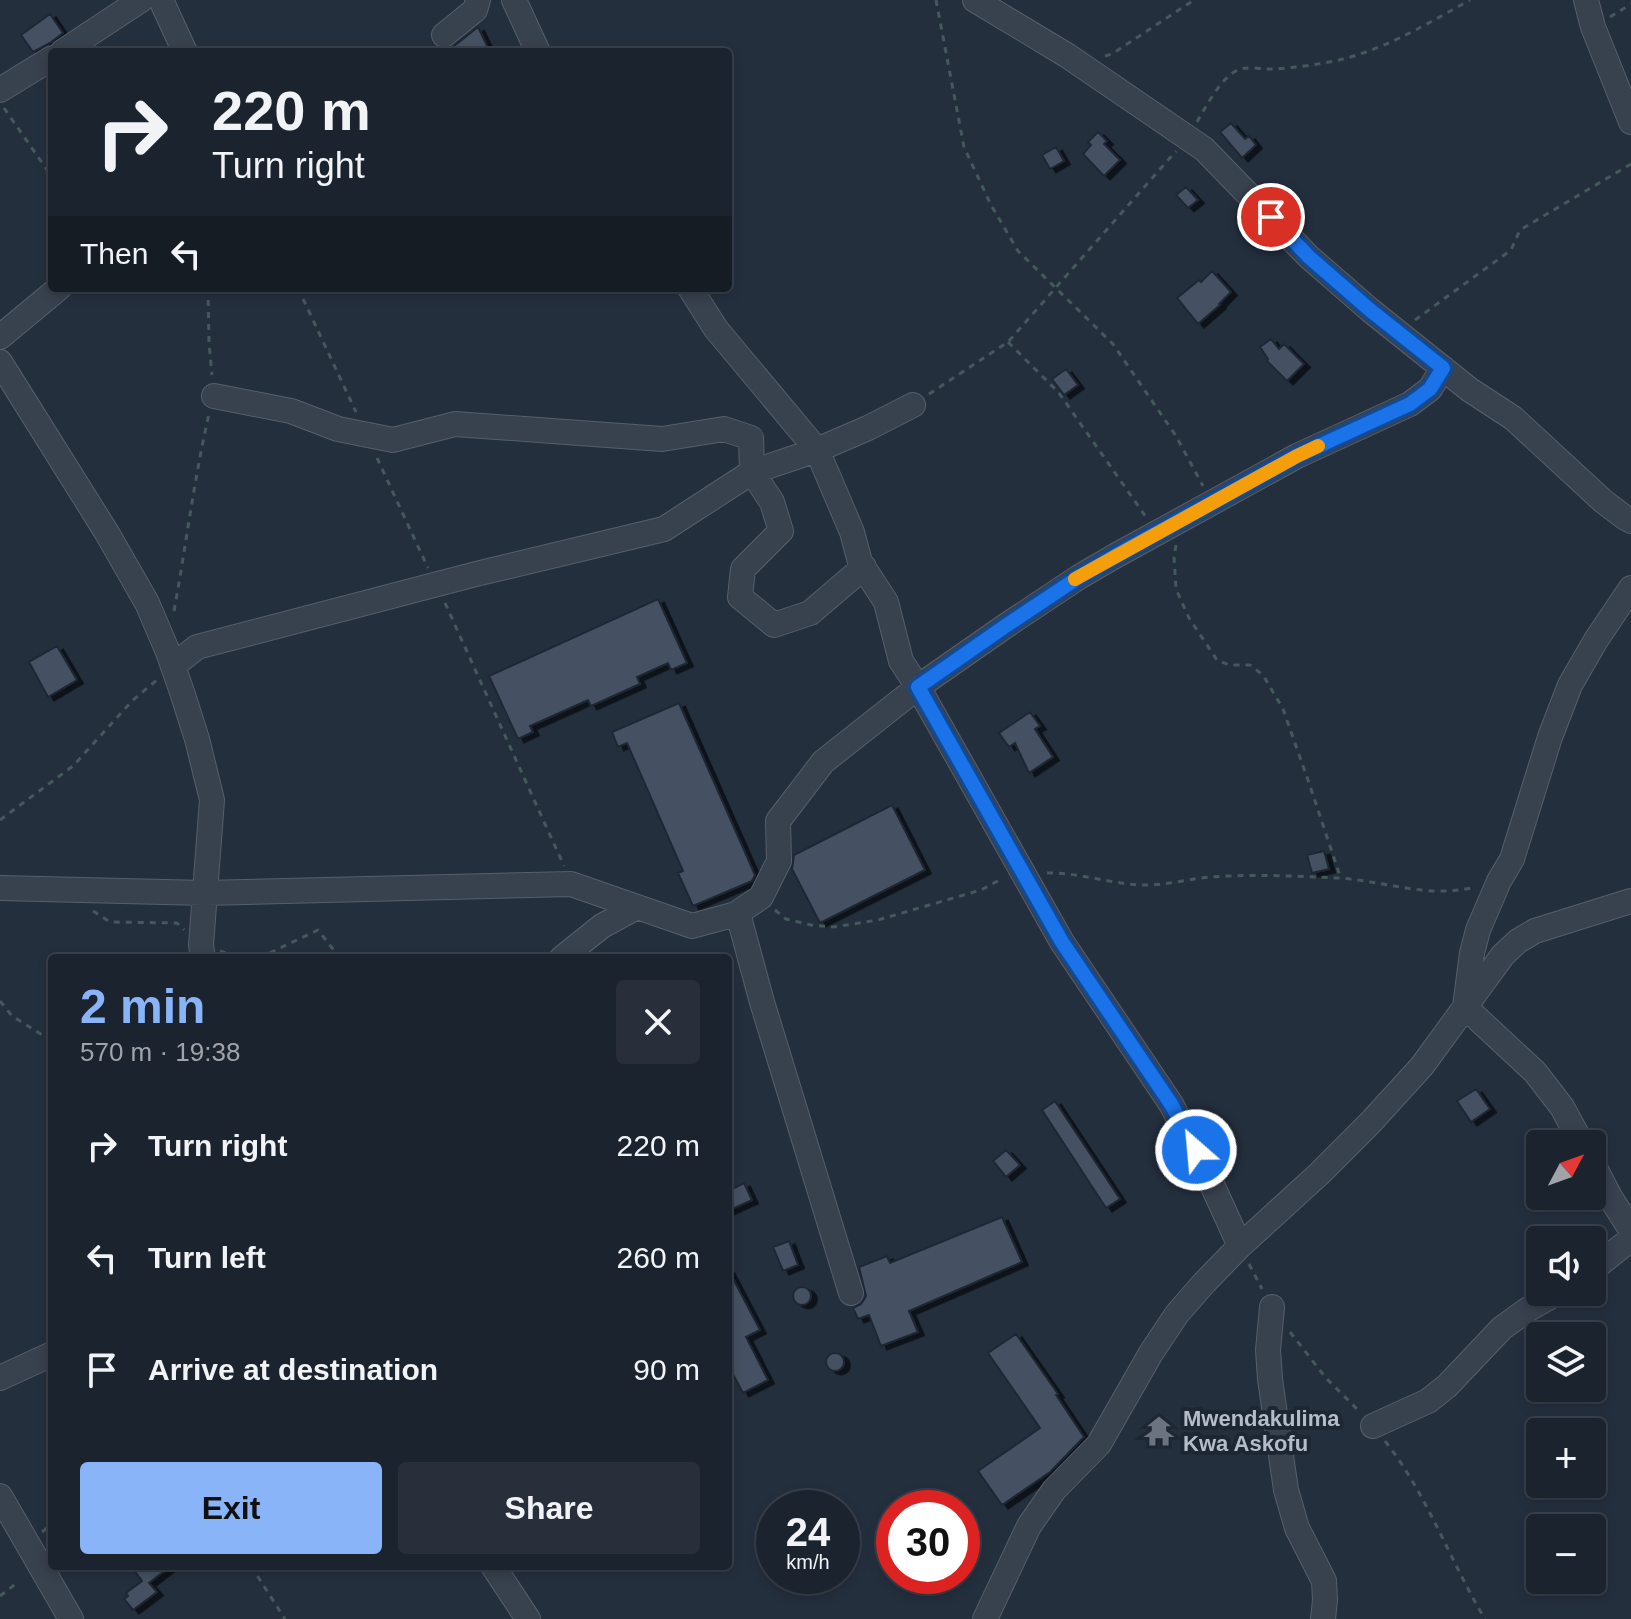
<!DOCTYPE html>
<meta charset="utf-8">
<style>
:root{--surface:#1b232e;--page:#282f3a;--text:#f1f3f6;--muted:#a0a4aa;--line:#39404a;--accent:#8ab4f8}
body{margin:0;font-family:Arial,sans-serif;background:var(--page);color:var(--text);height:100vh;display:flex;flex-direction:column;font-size:30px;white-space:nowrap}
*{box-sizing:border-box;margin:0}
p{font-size:26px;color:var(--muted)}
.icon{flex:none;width:44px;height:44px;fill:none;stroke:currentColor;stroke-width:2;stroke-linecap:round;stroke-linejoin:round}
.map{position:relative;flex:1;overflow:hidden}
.panel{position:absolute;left:48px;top:954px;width:684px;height:616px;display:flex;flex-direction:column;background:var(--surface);border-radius:8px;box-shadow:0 4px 12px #0003,0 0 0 2px var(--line)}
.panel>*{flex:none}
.top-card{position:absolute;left:48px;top:48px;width:684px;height:244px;border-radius:8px;box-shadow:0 4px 12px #0003,0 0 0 2px var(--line);background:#1b232e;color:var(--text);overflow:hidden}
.needle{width:52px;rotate:49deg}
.buttons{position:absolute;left:1526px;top:1130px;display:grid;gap:16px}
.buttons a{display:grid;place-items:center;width:80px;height:80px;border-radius:8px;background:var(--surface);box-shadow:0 4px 12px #0003,0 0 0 2px var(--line);font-size:40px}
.speed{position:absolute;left:756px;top:1490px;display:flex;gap:16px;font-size:40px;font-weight:700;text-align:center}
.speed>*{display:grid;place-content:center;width:104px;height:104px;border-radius:50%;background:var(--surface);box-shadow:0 4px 12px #0003,0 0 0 2px var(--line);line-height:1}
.speed small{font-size:20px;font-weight:400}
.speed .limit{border:12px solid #d22;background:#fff;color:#111}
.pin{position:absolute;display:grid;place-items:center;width:68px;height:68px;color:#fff;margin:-34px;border:4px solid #fff;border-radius:50%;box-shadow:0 2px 8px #0007}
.me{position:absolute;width:88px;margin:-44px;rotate:333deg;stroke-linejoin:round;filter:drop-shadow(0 0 6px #0008)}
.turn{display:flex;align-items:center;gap:28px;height:168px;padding:0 32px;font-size:36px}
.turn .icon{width:104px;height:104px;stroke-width:2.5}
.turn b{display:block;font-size:56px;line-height:68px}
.then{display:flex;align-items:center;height:76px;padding:0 32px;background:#0003;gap:16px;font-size:30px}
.round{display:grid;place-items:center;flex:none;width:84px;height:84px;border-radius:8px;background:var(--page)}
.headline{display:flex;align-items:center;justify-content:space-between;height:136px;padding:0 32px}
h1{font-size:48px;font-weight:600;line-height:60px;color:var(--accent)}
.action{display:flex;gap:16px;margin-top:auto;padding:16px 32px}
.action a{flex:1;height:92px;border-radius:8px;background:var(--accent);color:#111;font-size:32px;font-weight:600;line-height:92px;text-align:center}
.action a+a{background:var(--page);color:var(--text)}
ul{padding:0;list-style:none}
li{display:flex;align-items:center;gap:24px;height:112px;padding:0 32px}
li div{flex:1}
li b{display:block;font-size:30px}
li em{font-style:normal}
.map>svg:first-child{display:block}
.building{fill:#455162;stroke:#1f2835;stroke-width:2;filter:url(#shadow)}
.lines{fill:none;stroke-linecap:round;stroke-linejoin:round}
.minor-casing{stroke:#565f6c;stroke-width:26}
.path{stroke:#44595c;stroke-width:3;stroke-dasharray:6 6;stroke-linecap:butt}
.minor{stroke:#38414e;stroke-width:24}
.route-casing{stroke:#114b97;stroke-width:20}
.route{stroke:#1a73e8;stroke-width:14}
.slow{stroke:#f59e0b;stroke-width:14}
.labels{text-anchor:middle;stroke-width:8;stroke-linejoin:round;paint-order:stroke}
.poi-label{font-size:22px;font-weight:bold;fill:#b4bcc9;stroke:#1d2633;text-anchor:start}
</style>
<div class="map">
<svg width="1631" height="1619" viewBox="0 0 1631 1619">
<defs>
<filter id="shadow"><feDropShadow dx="6" dy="3.5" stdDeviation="0" flood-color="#0009"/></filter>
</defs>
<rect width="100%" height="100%" fill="#242f3e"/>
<path class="building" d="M50,14L63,33L50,43L33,52L21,35Z
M478,27L490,52H428L437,48L446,50L453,47Z
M1231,123L1245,139L1249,136L1256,145L1242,158L1220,132Z
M1098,132L1107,141L1104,144L1120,160L1104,176L1083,154L1091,145L1088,142Z
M1056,147L1064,161L1050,169L1042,155Z
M1186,187L1198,200L1188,208L1176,195Z
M1212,271L1231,292L1219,304L1220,305L1198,324L1177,298L1199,280L1201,282Z
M1271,339L1279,349L1284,344L1304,364L1287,381L1267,361L1268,359L1260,347Z
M1066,369L1078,385L1064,395L1052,379Z
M658,599L687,663L671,670L668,663L637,677L640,684L591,706L588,700L530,726L533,732L518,739L489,676Z
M57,646L77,680L48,697L29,662Z
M679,703L755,875L752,881L693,906L678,873L683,871L627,743L618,747L612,732Z
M1030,712L1040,726L1035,729L1053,757L1029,773L1015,743L1009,747L999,733Z
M892,805L925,870L820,923L792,869L794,855Z
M1324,851L1329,869L1312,873L1307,855Z
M1476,1089L1490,1109L1471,1122L1457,1101Z
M1055,1101L1120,1199L1106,1208L1042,1110Z
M1006,1150L1020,1165L1006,1177L993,1161Z
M744,1183L752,1200L728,1211V1191Z
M1002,1217L1022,1262L909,1311L918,1332L881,1346L869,1315L858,1319L853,1308L861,1304L866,1296L859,1267L887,1256L890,1263Z
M789,1241L798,1265L783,1271L773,1247Z
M728,1269L760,1330L746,1337L768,1380L743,1393L728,1365Z
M793 1296a9 9 0 1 1 18 0a9 9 0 1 1-18 0Z
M1016,1334L1058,1394L1056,1395L1084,1437L1050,1472L1002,1505L978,1471L1040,1428L988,1353Z
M826 1362a9 9 0 1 1 18 0a9 9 0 1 1-18 0Z
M131,1566H171L149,1583L157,1592L133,1610L124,1599L128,1596L126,1593L142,1581Z"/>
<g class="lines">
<g class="minor-casing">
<path id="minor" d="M161,0L185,52
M514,0L538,52
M975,0L1068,56L1204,149L1309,257L1370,310L1470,390L1513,418L1603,501L1624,517L1631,521
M1586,0L1593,27L1631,122
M444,35L475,10L478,0
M62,52L141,0
M0,90L52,58
M690,288L716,329L817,450L852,532L860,562L886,602L901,661L918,687L1062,942L1171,1104L1204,1167L1240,1246
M0,337L59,288
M0,362L107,533L147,603L168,652L182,692L197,739L212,800L201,945L203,958
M214,396L291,411L338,429L393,440L455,424L662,439L724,429L751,438L752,472L772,502L781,531L743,569L740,597L774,625L810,613L864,567
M173,666L197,647L476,574L664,529L752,472L817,450L868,428L913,405
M0,888L205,893L571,884L692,926L736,914L761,897L779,861L778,821L823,762L918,687L1004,627L1079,577L1115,556L1297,456L1410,404L1430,389L1443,368
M736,914L740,921L762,1002L851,1293
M562,958L602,926L637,907
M1582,1144L1562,1107L1535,1072L1465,1007L1472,953L1478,930L1499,881L1512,859L1550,737L1570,685L1596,640L1631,588
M1592,1162L1610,1197L1631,1230
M1592,1270L1631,1239
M1272,1307L1268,1350L1270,1379L1286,1490L1297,1528L1324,1581L1325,1600L1323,1619
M0,1378L52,1354
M1373,1426L1428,1401L1447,1386L1502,1328L1527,1310L1559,1292
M0,1496L71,1619
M493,1566L528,1619
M985,1619L1029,1526L1054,1490L1099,1444L1151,1353L1177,1314L1204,1283L1240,1246L1319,1174L1370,1123L1422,1066L1503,955L1518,941L1535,931L1631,901"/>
</g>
<path class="path" d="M936,0L964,147L991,205L1018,251L1113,344L1176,436L1203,486
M1610,17L1631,4
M1105,56L1112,54L1194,0
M4,108L52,177
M1197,122C1205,108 1222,76 1238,70C1247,66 1259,69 1268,69C1287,69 1306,66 1324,63C1378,54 1423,26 1470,0
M208,288L209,343L212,375
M298,288L356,412
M1415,320L1511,250L1520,230L1631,164
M1008,342L1059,393L1146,517
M929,394L1008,342L1176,151
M377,458L428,568
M1176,545L1174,557L1176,589L1189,618L1217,660L1229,665H1250L1263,675L1283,709L1309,783L1340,876
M445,603L564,866
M174,611C186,546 194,479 209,414
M0,820L73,766L132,701L158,679
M1047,873C1081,872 1115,886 1150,885C1170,884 1190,879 1210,877C1252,874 1296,876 1338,878C1388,881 1425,899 1476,887
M775,910L786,919L811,925L834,927L878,920L981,890L1003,878
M93,911L110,922L177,923L184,930
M220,951L240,958
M259,958L318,930L340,958
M0,1001L12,1016L52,1041
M1249,1264L1262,1289
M1290,1332L1326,1378L1359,1411
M1385,1441C1427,1494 1450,1561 1485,1619
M42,1532L52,1524
M251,1566L285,1619
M0,1596L18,1582"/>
<use href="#minor" class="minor"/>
</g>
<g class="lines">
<g class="route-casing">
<path id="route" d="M1196,1150L1171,1104L1062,942L918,687L1004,627L1079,577L1115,556L1297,456L1410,404L1430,389L1443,368L1370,310L1309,257L1271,217"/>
</g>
<use href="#route" class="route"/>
<path class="slow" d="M1075,579L1297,456L1318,446"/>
</g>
<defs>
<g id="temple-bare" transform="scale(2.4)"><path d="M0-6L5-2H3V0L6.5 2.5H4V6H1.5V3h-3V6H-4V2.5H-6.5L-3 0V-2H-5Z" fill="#6b7280" stroke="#1d2633" stroke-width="2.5" paint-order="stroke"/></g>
</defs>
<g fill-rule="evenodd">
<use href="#temple-bare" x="1159" y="1431"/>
</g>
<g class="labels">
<g class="poi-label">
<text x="1183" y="1426">Mwendakulima<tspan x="1183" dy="25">Kwa Askofu</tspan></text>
</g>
</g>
</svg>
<div class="buttons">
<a><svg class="needle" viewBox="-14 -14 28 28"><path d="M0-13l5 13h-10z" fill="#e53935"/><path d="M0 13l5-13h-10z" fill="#a0a4aa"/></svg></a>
<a><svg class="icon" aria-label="sound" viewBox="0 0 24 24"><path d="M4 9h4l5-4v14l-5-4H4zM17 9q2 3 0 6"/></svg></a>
<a><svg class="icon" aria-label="layers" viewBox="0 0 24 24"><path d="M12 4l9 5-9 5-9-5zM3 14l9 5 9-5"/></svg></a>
<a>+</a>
<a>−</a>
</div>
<div class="speed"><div>24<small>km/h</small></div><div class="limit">30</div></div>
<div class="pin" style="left:1271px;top:217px;background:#d93025"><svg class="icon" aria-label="arrive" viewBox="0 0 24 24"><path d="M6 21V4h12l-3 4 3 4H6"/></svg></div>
<svg class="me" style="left:1196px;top:1150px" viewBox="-20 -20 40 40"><circle r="17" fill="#1a73e8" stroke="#fff" stroke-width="3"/><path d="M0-11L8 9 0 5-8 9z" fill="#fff"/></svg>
<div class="top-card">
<div class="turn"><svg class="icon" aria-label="right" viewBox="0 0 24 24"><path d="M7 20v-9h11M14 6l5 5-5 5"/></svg><div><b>220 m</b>Turn right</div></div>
<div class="then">Then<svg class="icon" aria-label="left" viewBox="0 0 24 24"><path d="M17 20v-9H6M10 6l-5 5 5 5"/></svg></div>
</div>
<section class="panel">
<div class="headline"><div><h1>2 min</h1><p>570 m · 19:38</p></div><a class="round"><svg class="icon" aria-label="close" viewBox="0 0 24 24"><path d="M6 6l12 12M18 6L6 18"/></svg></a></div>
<ul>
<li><svg class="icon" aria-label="right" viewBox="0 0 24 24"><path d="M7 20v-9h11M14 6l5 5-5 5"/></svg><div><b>Turn right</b></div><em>220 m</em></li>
<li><svg class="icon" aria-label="left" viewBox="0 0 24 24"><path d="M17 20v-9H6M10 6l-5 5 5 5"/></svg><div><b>Turn left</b></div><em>260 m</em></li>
<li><svg class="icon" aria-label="arrive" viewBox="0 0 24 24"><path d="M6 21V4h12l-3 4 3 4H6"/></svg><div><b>Arrive at destination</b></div><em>90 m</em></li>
</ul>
<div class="action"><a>Exit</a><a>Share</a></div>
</section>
</div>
